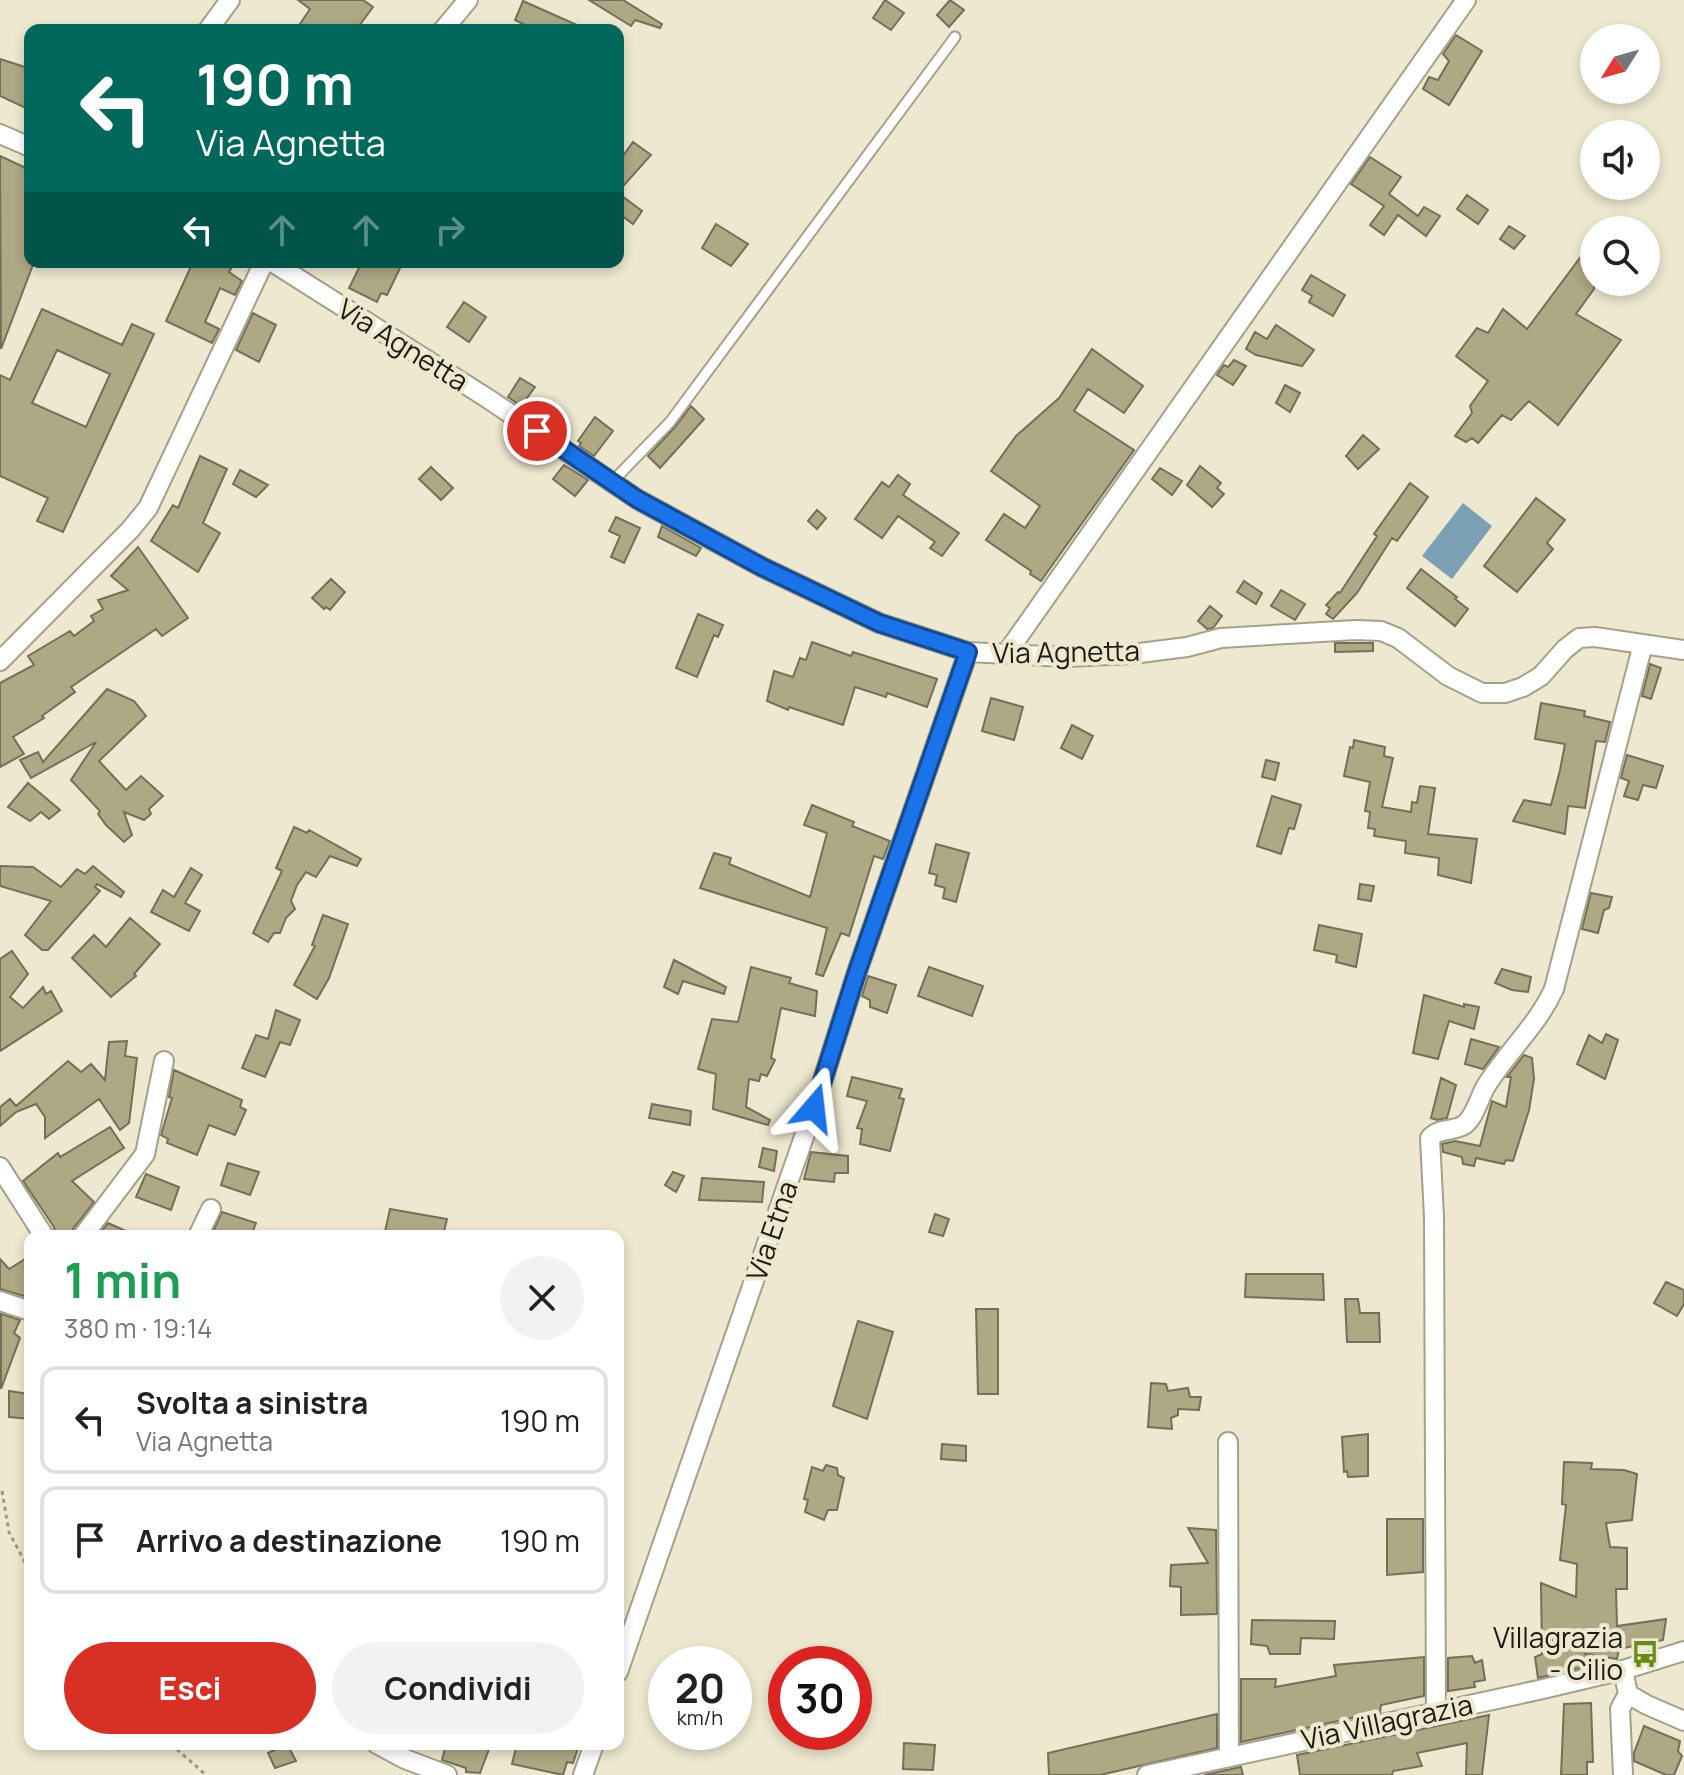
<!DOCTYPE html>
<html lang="it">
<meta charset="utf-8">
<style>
:root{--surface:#fff;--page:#f2f2f2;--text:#222;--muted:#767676;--line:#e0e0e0;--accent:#d93025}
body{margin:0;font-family:Manrope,sans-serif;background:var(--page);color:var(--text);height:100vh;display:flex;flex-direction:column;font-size:30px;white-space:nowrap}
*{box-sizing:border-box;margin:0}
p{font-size:26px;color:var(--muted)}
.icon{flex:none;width:44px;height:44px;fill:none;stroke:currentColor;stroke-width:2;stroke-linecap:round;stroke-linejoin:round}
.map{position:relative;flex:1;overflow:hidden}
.drawer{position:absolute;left:24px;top:1230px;width:600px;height:520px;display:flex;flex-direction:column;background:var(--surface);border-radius:16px;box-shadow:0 4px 12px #0003}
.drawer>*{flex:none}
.top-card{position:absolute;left:24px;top:24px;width:600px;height:244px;border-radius:16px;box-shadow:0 4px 12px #0003;background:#00695c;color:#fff;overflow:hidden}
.needle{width:52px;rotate:233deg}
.tools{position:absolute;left:1580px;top:24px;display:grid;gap:16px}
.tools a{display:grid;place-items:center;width:80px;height:80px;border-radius:50%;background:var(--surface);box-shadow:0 4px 12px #0003;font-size:40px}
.speed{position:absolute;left:648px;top:1646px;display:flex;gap:16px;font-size:40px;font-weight:700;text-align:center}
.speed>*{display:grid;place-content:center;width:104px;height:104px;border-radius:50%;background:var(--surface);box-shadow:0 4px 12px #0003;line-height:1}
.speed small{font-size:20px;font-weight:400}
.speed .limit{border:12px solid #d22;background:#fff;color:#111}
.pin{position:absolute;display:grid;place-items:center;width:68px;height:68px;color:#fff;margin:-34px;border:4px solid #fff;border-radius:50%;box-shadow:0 2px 8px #0007}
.me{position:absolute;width:88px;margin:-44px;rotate:17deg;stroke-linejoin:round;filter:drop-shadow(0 0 6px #0008)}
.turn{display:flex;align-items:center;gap:28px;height:168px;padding:0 40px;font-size:36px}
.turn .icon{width:104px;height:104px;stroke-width:2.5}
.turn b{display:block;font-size:56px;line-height:68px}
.lanes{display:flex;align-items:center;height:76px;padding:0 40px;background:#0003;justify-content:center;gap:40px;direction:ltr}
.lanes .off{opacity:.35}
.round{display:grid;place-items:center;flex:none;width:84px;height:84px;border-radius:42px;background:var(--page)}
.overview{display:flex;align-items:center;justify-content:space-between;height:136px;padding:0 40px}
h1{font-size:48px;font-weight:700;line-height:60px;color:#1e9e55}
.button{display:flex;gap:16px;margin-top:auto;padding:16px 40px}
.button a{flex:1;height:92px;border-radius:48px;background:var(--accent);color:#fff;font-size:32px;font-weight:700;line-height:92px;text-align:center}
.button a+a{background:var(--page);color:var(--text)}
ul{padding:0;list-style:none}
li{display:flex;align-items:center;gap:24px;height:108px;margin:0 16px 12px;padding:0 24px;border:4px solid var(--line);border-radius:16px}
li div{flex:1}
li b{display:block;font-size:30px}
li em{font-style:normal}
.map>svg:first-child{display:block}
.water{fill:#7ca0b4}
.building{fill:#afa885;stroke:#736f58;stroke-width:2;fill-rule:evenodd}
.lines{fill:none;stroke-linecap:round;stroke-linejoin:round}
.lane-casing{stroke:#a5a189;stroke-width:13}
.street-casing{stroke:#a5a189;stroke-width:22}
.path{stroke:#9b9885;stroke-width:3;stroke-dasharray:4 4;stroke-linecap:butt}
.lane{stroke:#fff;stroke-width:9}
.street{stroke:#fff;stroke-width:18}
.route-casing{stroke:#114b97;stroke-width:20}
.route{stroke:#1a73e8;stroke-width:14}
.labels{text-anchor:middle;stroke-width:8;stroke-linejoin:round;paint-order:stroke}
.street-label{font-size:28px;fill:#1d1c13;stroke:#ede8cf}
.poi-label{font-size:28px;fill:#1d1c13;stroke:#ede8cf;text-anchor:end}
</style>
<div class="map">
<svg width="1684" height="1775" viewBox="0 0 1684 1775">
<rect width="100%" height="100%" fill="#ede8cf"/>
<path class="water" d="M1463,503L1492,526L1452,579L1422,556Z"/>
<path class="building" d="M298,0H363L373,7L356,30H296L310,9Z
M589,0H623L662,24L660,28L635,20L631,26Z
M885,0L904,13L891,30L873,18Z
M950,0L964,10L949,27L937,15Z
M523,1L588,30H535L515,20Z
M1456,35L1482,51L1449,105L1423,89L1429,77L1438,80L1449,61L1443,54Z
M0,59L28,68L27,74L30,75V110L0,96Z
M633,142L651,155L618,192V163Z
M0,156L30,170V262H34L1,349Z
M1370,157L1401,177L1389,194L1418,216L1424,207L1440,216L1426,236L1398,215L1384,235L1370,225L1384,206L1351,184Z
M618,193L642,211L633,224L618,213Z
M1467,195L1488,210L1478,224L1457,209Z
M716,224L748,244L731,266L702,248Z
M1509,226L1525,236L1514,249L1500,239Z
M1582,255L1594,264V289L1576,314L1621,340L1558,425L1529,401L1511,420L1502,415L1478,443L1472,438L1466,442L1455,436L1472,413L1470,406L1488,381L1456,356L1477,328L1488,333L1503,309L1527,329Z
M193,262H235L229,272L242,281L235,295L220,288L205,322L219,329L212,343L166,321Z
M362,262H403L387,295L381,293L377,302L349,288Z
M1311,275L1345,295L1333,316L1309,302L1312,296L1302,290Z
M464,302L486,317L469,342L447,327Z
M42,309L122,345L132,324L154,334L63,532L37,521L48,498L0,476V375L10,380ZM57,350L110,374L86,427L32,403Z
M253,313L276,325L259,362L236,350Z
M1276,325L1314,350L1302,366L1256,355L1246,349L1255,332L1267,339Z
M1092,349L1143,386L1124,413L1088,389L1074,411L1134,450L1041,581L1030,574L1031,571L986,540L1004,514L1025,528L1040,506L991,471L1016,436L1059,398Z
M1234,360L1246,366L1233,385L1217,375L1224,365L1228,367Z
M520,378L535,387L521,406L508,397Z
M1285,385L1300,393L1290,412L1276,403Z
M691,406L704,419L660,468L648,456L675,427Z
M595,417L613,431L594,456L579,446L581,443L578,441Z
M1363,435L1379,449L1358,469L1346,456Z
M200,456L227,469L203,523L220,533L198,572L151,541L173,505L178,508Z
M564,465L588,480L575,496L553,479Z
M1200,466L1221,483L1217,488L1224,494L1212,507L1187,485Z
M431,467L453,488L441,500L419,479Z
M1160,468L1182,481L1172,495L1152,479Z
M240,470L268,485L256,497L233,484Z
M898,475L910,484L903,495L959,533L942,556L930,548L935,542L898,516L882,538L855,519L882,482L889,487Z
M1410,483L1428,497L1397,541L1392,538L1357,593L1333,619L1326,614L1330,608L1326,605L1338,592L1340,593L1377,536L1374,534Z
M1536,498L1565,520L1547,543L1553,549L1517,592L1484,566Z
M817,510L826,518L817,529L808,521Z
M616,517L640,528L624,563L611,557L620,536L609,531Z
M662,526L701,548L696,556L658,537Z
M138,547L188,618L162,636L156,629L71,687L75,692L42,716L44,718L13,737L24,754L0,767V683L34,665L28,656L70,631L74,636L94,621L91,616L103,609L98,600L128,590L111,576Z
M1421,569L1457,597L1455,599L1468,609L1455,626L1407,588Z
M331,579L345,592L330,610L326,607L324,609L312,598Z
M1244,581L1262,593L1256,604L1237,592Z
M1281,590L1305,604L1295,620L1271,606Z
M1210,606L1222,616L1213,628L1207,629L1198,621Z
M698,614L723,625L718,637L714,635L697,677L676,668Z
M812,642L851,656L853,652L937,679L927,707L887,693L886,697L855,687L843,725L789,707L788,710L767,701L774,671L793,677L800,658L806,660Z
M1335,643H1373V651L1335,652Z
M1650,664L1661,668L1651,699L1642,696Z
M107,689L134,701L146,716L99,761L126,790L141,776L163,796L149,809L151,814L144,820L124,812L132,835L124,842L106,825L98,814L100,811L71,780L96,742L31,778L20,760L38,752L43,762Z
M991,698L1023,707L1014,740L982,731Z
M1541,703L1585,711L1584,716L1610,722L1605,742L1596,741L1585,808L1568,806L1565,834L1513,821L1524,800L1551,805L1560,770L1565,744L1535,739Z
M1072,725L1093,736L1082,759L1061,748Z
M1354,740L1385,747L1384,756L1393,758L1382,807L1411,812L1412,802L1417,803L1420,786L1435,788L1428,834L1477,839L1471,883L1438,875L1439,858L1405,853L1406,841L1374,836L1375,829L1368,828L1370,812L1365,811L1370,782L1344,776L1350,747L1353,748Z
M1627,755L1663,766L1656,788L1643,785L1638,800L1624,796L1629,781L1621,778Z
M1266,760L1279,763L1275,780L1262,777Z
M28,783L60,810L49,819L41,812L30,821L8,807Z
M1272,796L1301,805L1294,829L1289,828L1281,854L1257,846Z
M812,805L854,822L852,826L890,841L883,859L874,856L849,936L841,933L823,976L816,974L827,928L700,888L714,853L731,858L729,864L810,897L827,833L804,825Z
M294,827L307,833L309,830L361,859L357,866L330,856L316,877L306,872L297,885L291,901L295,909L286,918L280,933H274L268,942L253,933L282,871L276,868Z
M936,844L969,853L956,902L943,898L945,888L935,885L937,875L929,873Z
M0,866L33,867L61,887L77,869L85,874L93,866L124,892L121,897L97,884L95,887L100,891L48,950H42L25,935L51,901L0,886Z
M191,868L202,875L185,903L200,911L189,931L151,912L163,890L174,897Z
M1360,884L1374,886L1371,901L1358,899Z
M1591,893L1612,897L1609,908L1604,910L1598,933L1582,929Z
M323,915L348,924L329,978L317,999L294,985L315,946L312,945Z
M130,918L160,944L134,974L136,976L111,997L72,958L94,935L106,947Z
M1319,925L1362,934L1356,967L1336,962L1337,955L1314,950Z
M12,951L28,974L10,997L23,1008L43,987L46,994L51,991L62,1011L0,1051V959Z
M674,960L726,987L724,994L683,981L678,994L664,987Z
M751,967L791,978L789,983L817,991L815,1016L781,1008L771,1058L775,1060L767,1076L761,1074L759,1081L749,1079L746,1107L770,1120L768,1125L713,1109L716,1074L698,1069L712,1019L738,1022Z
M929,967L983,986L972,1016L918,996Z
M1502,969L1531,977L1528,992L1512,990L1495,983Z
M868,976L896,985L887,1013L870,1007V1000L862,996Z
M1424,995L1464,1007V1004L1479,1007L1474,1029L1449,1021L1438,1059L1413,1053Z
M276,1010L300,1020L290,1045L280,1042L265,1077L242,1068L256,1035L268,1039Z
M1606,1034L1618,1040L1605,1079L1577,1064L1589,1035L1602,1043Z
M1471,1039L1499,1047L1483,1069L1465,1064Z
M127,1041L125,1056L137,1058L129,1123L120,1130L99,1099L45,1138V1117L36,1104L16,1112L0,1126V1107L10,1099L16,1106L68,1061L81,1072L91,1064L105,1080L109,1042Z
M1524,1055L1532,1058L1534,1079L1529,1110L1513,1161L1506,1160L1504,1164L1476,1158L1474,1166L1463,1164L1462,1157L1443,1152L1442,1144L1455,1141L1480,1146L1492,1101L1506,1107L1511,1077H1507Z
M174,1070L242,1100L240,1107L246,1110L235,1135L209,1125L197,1155L167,1143L168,1139L161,1135L172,1098L169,1097Z
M852,1077L902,1089L899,1098L904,1099L890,1151L860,1144L862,1129L857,1128L867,1101L847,1096Z
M1441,1078L1456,1085L1447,1118L1437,1120L1431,1118Z
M652,1104L691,1111L690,1125L649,1118Z
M110,1127L124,1148L72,1181L94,1202L73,1229L71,1236H56L54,1227L23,1181L58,1153L60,1157Z
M763,1148L777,1151L774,1171L759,1167Z
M811,1152L848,1156V1173H835L834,1182L804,1179Z
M228,1163L259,1172L250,1195L221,1185Z
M673,1172L684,1176L676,1192L665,1185Z
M146,1174L179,1187L171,1210L136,1197Z
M702,1178L764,1182L762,1202L699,1200Z
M390,1209L447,1219L443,1236H384Z
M222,1212L256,1223L251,1236L236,1233L235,1236H211Z
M935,1214L949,1219L943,1236L929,1232Z
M108,1223L137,1236H98Z
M30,1256V1292L24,1296L0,1289V1259L9,1269Z
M1246,1274H1323L1324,1300L1245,1297Z
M1666,1282L1684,1290V1304L1677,1316L1654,1303Z
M1345,1299H1358L1360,1313H1379L1380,1342H1347Z
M976,1309H998V1394H978Z
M1,1314L20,1320L14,1333L20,1338L1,1389Z
M858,1321L893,1332L867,1419L833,1406Z
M1151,1383L1166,1384L1168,1391L1188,1388L1190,1397H1201L1199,1410L1178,1409V1415L1171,1418L1172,1429L1148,1427Z
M9,1391L30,1394V1419L9,1417Z
M1368,1434V1476L1348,1477L1347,1471L1344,1472L1342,1437Z
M942,1444L966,1446V1461L941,1459Z
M1564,1462L1592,1463L1591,1469L1624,1470L1637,1474L1632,1520L1606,1523L1610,1547L1627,1548V1589H1616L1617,1626L1666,1619L1663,1640L1619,1649L1617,1659L1585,1654L1594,1665L1538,1678L1535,1657L1542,1654L1541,1583L1576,1597L1577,1564L1560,1560L1566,1505L1562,1504Z
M826,1465L837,1468L838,1475L844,1478L837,1510H828L824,1520L805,1512L808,1500L804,1499L812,1467L823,1471Z
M1387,1519H1423V1572L1387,1575Z
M1188,1528L1216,1530L1217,1614L1181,1615V1587L1170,1586L1171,1565L1208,1563Z
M1252,1620L1335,1621L1334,1639L1301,1638L1300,1654H1270L1267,1646L1251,1644Z
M1472,1656L1475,1663L1482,1660L1485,1680L1474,1682L1475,1687L1448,1691V1658Z
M1424,1657V1696L1381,1705L1380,1712L1241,1742V1679H1276L1275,1687L1336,1676L1334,1665Z
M1591,1703L1593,1762H1587V1775H1561L1564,1704Z
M1217,1714V1748L1100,1775H1049L1048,1753Z
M1489,1715L1482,1775H1466L1467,1743L1417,1753L1422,1766L1393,1771L1392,1775H1300L1297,1755Z
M1644,1726L1680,1741L1678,1751L1682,1756L1674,1775H1666L1634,1761V1753Z
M904,1743L935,1745L933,1770L903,1769Z
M287,1744L296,1761L275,1768L268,1753Z
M446,1744H491L480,1773L466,1772V1768L442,1760Z
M517,1744H572V1746L578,1748L573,1763L567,1762L563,1775L512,1764Z
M1241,1767L1243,1775H1204Z"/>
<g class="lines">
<g class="lane-casing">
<path id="lane" d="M612,482L670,422L955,37"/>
</g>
<g class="street-casing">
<path id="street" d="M208,30L230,0
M443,30L468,0
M0,134L30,147
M272,262L487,398L637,499L762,567L879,623L968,652L1066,657L1132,654L1187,647L1221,638L1356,630L1381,631L1398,638L1448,676L1482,693H1505L1523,687L1541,676L1565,649L1579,638L1595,637L1684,650
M1006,654L1466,0
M0,661L130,530L148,508L264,262
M0,1167L44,1236
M83,1236L145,1154L164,1061
M198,1236L211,1209
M0,1301L30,1311
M1228,1442L1229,1757
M1623,1670L1628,1694L1647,1705L1684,1721
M618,1672L814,1108L857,972L968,652
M1436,1711L1434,1217L1430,1138C1440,1127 1453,1132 1464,1125C1475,1117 1479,1098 1486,1086C1507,1052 1537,1026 1554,989L1643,644
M377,1744L405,1759L447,1775
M583,1775L594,1744
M1147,1775L1543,1689L1623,1670L1684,1651
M1623,1775L1620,1709L1628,1694"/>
</g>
<path class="path" d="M2,1491L9,1532L28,1568L30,1577
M171,1744L206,1775"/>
<use href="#lane" class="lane"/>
<use href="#street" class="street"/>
</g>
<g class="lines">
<g class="route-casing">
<path id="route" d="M537,431L637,499L762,567L879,623L968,652L857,972L814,1108"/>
</g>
<use href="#route" class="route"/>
</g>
<defs>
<g id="bus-bare" transform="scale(2.16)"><path d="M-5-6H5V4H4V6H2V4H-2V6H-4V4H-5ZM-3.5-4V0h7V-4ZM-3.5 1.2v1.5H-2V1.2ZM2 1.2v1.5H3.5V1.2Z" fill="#678d17" stroke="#ede8cf" stroke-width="2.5" paint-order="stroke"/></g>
</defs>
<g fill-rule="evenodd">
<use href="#bus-bare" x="1645" y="1654"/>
</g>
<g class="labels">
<g class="street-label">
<text transform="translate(403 345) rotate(32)" y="10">Via Agnetta</text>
<text transform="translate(1066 652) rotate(-1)" y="10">Via Agnetta</text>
<text transform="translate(772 1231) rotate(-71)" y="10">Via Etna</text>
<text transform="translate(1387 1722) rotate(-12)" y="10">Via Villagrazia</text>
</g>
<g class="poi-label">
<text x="1623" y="1648">Villagrazia<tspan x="1623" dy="32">- Cilio</tspan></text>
</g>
</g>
</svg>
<div class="tools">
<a><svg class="needle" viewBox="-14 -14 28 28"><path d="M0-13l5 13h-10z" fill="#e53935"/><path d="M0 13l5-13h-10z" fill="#767676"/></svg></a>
<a><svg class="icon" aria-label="sound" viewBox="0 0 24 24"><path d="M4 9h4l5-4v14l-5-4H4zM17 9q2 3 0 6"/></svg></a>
<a><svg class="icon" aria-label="search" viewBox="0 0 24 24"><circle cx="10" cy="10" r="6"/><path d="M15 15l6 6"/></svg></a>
</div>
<div class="speed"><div>20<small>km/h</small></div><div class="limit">30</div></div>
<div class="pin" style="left:537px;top:431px;background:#d93025"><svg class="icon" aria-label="arrive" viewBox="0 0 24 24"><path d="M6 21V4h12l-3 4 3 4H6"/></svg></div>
<svg class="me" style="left:814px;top:1108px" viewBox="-20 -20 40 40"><path d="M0-17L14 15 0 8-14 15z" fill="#1a73e8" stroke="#fff" stroke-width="4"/></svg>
<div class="top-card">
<div class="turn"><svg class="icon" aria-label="left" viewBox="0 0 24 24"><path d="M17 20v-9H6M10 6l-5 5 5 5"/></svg><div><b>190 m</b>Via Agnetta</div></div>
<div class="lanes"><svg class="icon" aria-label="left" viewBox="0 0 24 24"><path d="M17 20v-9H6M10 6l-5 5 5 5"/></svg><svg class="icon off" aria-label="ahead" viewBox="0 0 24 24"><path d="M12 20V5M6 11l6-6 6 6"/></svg><svg class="icon off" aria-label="ahead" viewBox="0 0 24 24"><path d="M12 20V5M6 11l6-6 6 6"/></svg><svg class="icon off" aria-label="right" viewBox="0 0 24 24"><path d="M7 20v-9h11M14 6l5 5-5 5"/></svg></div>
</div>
<section class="drawer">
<div class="overview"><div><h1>1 min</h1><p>380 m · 19:14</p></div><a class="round"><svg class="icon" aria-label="close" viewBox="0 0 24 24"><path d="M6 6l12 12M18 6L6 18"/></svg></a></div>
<ul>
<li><svg class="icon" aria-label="left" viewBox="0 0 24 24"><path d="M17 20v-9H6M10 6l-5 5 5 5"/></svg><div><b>Svolta a sinistra</b><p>Via Agnetta</p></div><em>190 m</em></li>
<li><svg class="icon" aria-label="arrive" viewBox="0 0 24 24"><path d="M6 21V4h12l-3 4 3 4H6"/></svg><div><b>Arrivo a destinazione</b></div><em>190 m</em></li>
</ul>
<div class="button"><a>Esci</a><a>Condividi</a></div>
</section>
</div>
